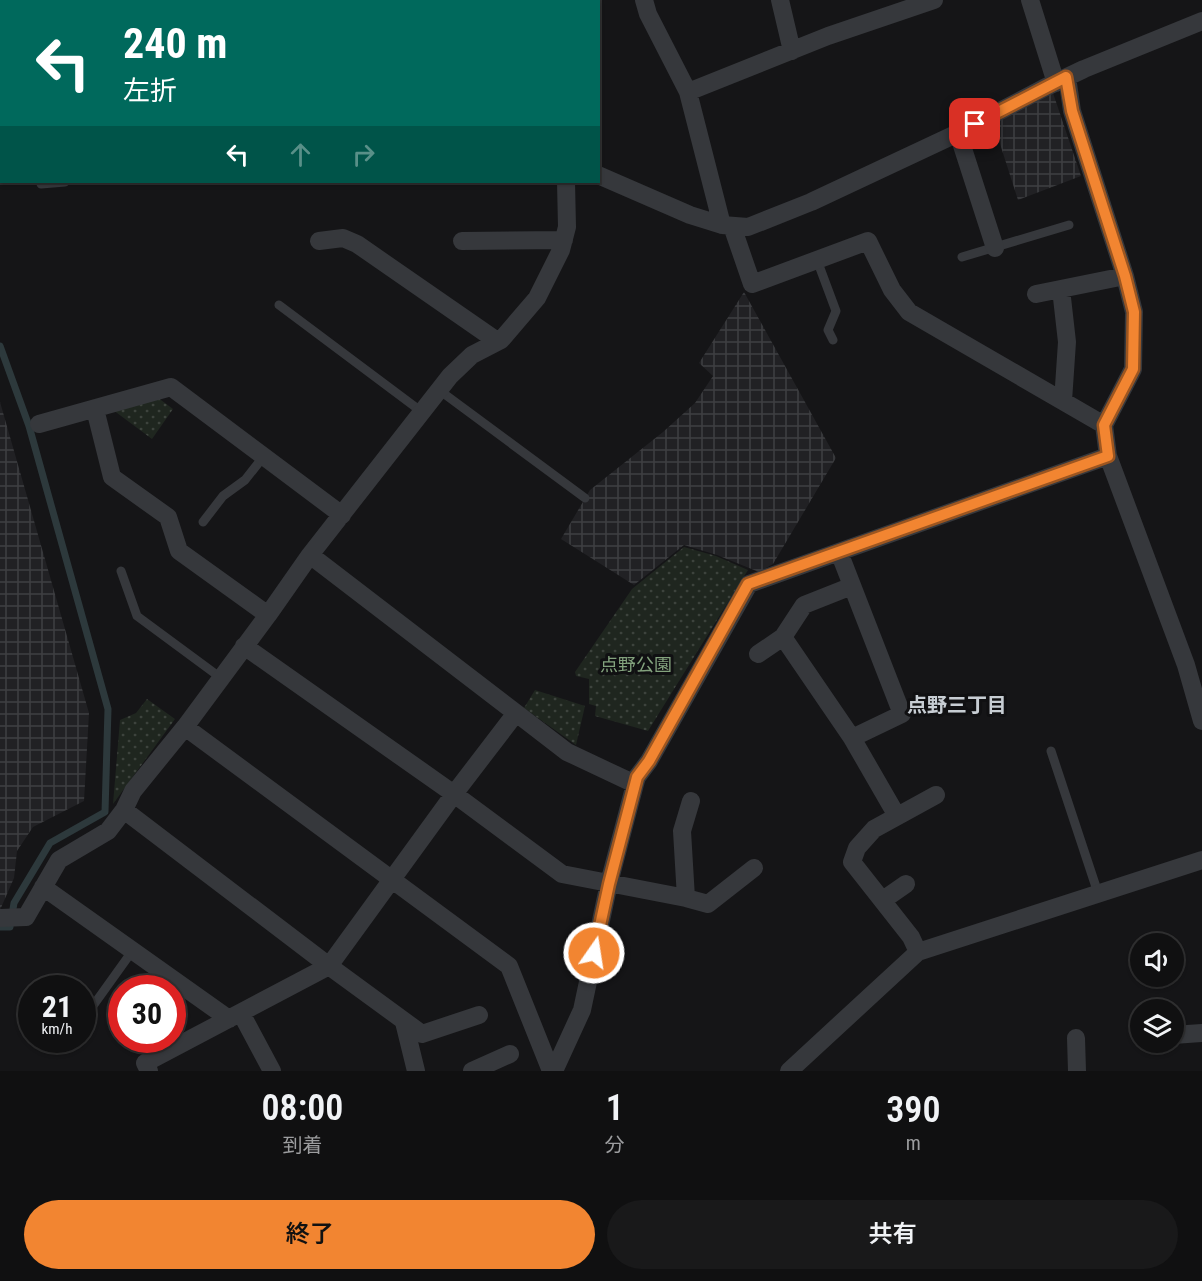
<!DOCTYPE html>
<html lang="ja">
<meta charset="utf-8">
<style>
:root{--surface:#101011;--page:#19191a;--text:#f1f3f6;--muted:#9c9d9f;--line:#303031;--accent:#f28531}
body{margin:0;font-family:"Roboto Condensed","Noto Sans JP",sans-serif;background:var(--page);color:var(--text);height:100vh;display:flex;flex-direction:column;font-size:22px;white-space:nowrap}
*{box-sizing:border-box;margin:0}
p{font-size:20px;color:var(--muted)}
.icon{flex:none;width:33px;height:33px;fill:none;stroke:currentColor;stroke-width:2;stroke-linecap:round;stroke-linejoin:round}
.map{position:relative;height:1071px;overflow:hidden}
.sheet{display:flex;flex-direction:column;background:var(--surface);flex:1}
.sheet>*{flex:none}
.guide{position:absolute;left:0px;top:0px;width:600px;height:183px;box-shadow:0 2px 4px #0004,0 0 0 2px var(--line);background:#00695c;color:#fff;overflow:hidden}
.buttons{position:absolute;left:1130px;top:933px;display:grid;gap:12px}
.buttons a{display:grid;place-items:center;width:54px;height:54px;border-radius:50%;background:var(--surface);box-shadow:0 2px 4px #0004,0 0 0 2px var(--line);font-size:30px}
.speed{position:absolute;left:18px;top:975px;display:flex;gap:12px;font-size:30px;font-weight:700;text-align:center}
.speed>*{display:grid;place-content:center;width:78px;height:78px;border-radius:50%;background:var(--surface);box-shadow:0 2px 4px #0004,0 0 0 2px var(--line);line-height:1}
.speed small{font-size:15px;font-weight:400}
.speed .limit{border:9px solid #d22;background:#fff;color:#111}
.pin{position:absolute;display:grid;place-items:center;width:51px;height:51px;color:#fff;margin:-26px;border-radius:12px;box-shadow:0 3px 9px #0006}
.me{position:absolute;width:66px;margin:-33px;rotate:13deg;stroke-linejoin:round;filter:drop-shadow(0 0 4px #0008)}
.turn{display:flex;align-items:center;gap:21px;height:126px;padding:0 24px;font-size:27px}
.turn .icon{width:78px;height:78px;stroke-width:2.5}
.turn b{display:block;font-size:42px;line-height:51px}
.lanes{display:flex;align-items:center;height:57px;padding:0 24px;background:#0003;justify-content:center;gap:30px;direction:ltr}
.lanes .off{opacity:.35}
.eta{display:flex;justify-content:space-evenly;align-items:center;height:102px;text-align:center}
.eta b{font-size:36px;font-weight:600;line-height:42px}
.cta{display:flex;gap:12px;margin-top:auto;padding:12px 24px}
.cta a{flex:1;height:69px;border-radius:36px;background:var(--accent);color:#111;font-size:24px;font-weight:600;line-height:69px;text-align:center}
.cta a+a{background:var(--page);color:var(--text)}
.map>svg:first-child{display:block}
.industrial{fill:url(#industrial-grid)}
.park{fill:url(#park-dots)}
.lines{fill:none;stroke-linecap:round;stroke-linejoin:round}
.stream{stroke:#2d393c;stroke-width:7}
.lane{stroke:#36383c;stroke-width:9}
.street{stroke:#36383c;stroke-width:18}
.route-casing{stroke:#9d5620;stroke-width:15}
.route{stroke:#f28531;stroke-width:10}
.labels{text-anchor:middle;stroke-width:6;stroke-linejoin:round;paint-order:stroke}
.park-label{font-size:18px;fill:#83a27d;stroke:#101012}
.neighbourhood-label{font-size:20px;font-weight:bold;fill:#c7cdd3;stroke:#101012}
</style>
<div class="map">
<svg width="1202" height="1071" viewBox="0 0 1202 1071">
<defs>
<pattern id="industrial-grid" width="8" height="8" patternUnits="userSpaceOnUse" patternTransform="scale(1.5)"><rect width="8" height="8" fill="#212124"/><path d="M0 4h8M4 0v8" fill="none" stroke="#3e3f42"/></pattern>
<pattern id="park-dots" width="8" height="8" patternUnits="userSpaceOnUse" patternTransform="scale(1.5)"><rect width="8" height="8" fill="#1f261f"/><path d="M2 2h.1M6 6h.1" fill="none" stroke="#3d433d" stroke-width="1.8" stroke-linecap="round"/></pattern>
</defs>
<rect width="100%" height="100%" fill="#151517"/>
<path class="industrial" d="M1053,93L1081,176L1018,200L993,122Z
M744,292L836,458L773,564L759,572L717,555L684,545L634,585L561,539L590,490L663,432L695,403L713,376L699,363Z
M0,402L89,713L84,801L33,827L17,851L14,878L0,910Z"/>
<path class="park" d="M157,397L173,409L152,439L113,410Z
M684,547L716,556L748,570L648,731L595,716L596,706L589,704V679L576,676L575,672L632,589Z
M535,690L585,706L576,745L524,708Z
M147,699L175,719L113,804L120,720L136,713Z"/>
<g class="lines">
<path class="stream" d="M0,346L29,426L108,709L105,812L50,843L14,903L10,927H0"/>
<path class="lane" d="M41,184L65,182
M962,257L1069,225
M817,260L836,311L828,330L833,340
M279,305L422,412
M439,390L585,498
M203,522L223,496L245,480L264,456
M121,571L137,616L221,678
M1051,751L1098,893
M90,1010L133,950"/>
<path class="street" d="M195,0L198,2
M486,0L487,2
M644,0L648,14L688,92L722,225
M780,0L792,51
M1030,0L1056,83
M1067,77L1072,111L1125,276L1134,312L1133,369L1104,425L1108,456L1186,665L1202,721
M688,92L828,36L934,0
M958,133L995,248
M598,175L690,215L722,225L748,227L811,202L958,133L1044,88L1084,69L1202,21
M732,226L752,284L868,241L892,290L909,312L1104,425
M319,241L343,238L357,244L497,341
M462,241L564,240
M1061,289L1067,342L1063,401
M1036,294L1125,276
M95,409L112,477L168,517L179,551L268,615
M39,424L171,387L342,515
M839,552L902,714L852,738
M310,555L567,752L635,784
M783,637L852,738L897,816
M244,646L454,794L562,874L686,898L708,904L754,868
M758,654L783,637L804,605L852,586
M185,727L509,966L551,1071
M124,810L329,966L422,1034L479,1015
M43,887L229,1019
M686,898L682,831L691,801
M883,900L906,884
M0,918L26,917L59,860L108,831L124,810L133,791L185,727L268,615L310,555L450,376L472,355L501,340L537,298L561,250L567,227L566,182
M918,952L911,937L852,862L857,848L874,829L936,795
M241,1013L272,1071
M404,1022L416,1071
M1173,1035L1202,1033
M1076,1038L1077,1071
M149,1071L145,1063L329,966L454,794L516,713
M472,1071L510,1054
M554,1071L582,1010L609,883L635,784L637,777L649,761L749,584L1108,456
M789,1071L918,952L1202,860"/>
</g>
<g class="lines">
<g class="route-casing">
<path id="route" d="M594,953L609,884L637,777L649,761L748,584L1108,456L1104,425L1133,369L1134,312L1125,276L1072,111L1066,77L975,124"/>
</g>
<use href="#route" class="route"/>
</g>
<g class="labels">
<g class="park-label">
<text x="636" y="671">点野公園</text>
</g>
<g class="neighbourhood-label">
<text x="957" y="712">点野三丁目</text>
</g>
</g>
</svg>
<div class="buttons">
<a><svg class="icon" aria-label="sound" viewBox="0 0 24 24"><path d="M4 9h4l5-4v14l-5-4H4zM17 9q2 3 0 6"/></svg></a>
<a><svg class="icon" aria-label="layers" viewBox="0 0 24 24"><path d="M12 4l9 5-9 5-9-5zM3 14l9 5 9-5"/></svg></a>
</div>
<div class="speed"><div>21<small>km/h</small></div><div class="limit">30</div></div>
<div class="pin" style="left:975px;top:124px;background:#d93025"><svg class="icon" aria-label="arrive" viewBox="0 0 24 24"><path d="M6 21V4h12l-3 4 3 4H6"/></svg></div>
<svg class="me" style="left:594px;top:953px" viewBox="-20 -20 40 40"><circle r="17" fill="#f28531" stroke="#fff" stroke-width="3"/><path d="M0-11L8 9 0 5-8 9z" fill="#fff"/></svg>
<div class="guide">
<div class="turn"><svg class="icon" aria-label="left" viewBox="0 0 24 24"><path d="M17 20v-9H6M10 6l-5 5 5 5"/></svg><div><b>240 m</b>左折</div></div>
<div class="lanes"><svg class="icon" aria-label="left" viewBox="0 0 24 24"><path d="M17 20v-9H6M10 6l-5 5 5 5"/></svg><svg class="icon off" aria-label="ahead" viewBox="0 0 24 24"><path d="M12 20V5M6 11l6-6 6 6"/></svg><svg class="icon off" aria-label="right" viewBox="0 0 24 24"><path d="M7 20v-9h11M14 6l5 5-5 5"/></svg></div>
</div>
</div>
<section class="sheet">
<div class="eta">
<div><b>08:00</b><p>到着</p></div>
<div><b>1</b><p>分</p></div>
<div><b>390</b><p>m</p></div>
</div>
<div class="cta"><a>終了</a><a>共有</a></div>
</section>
